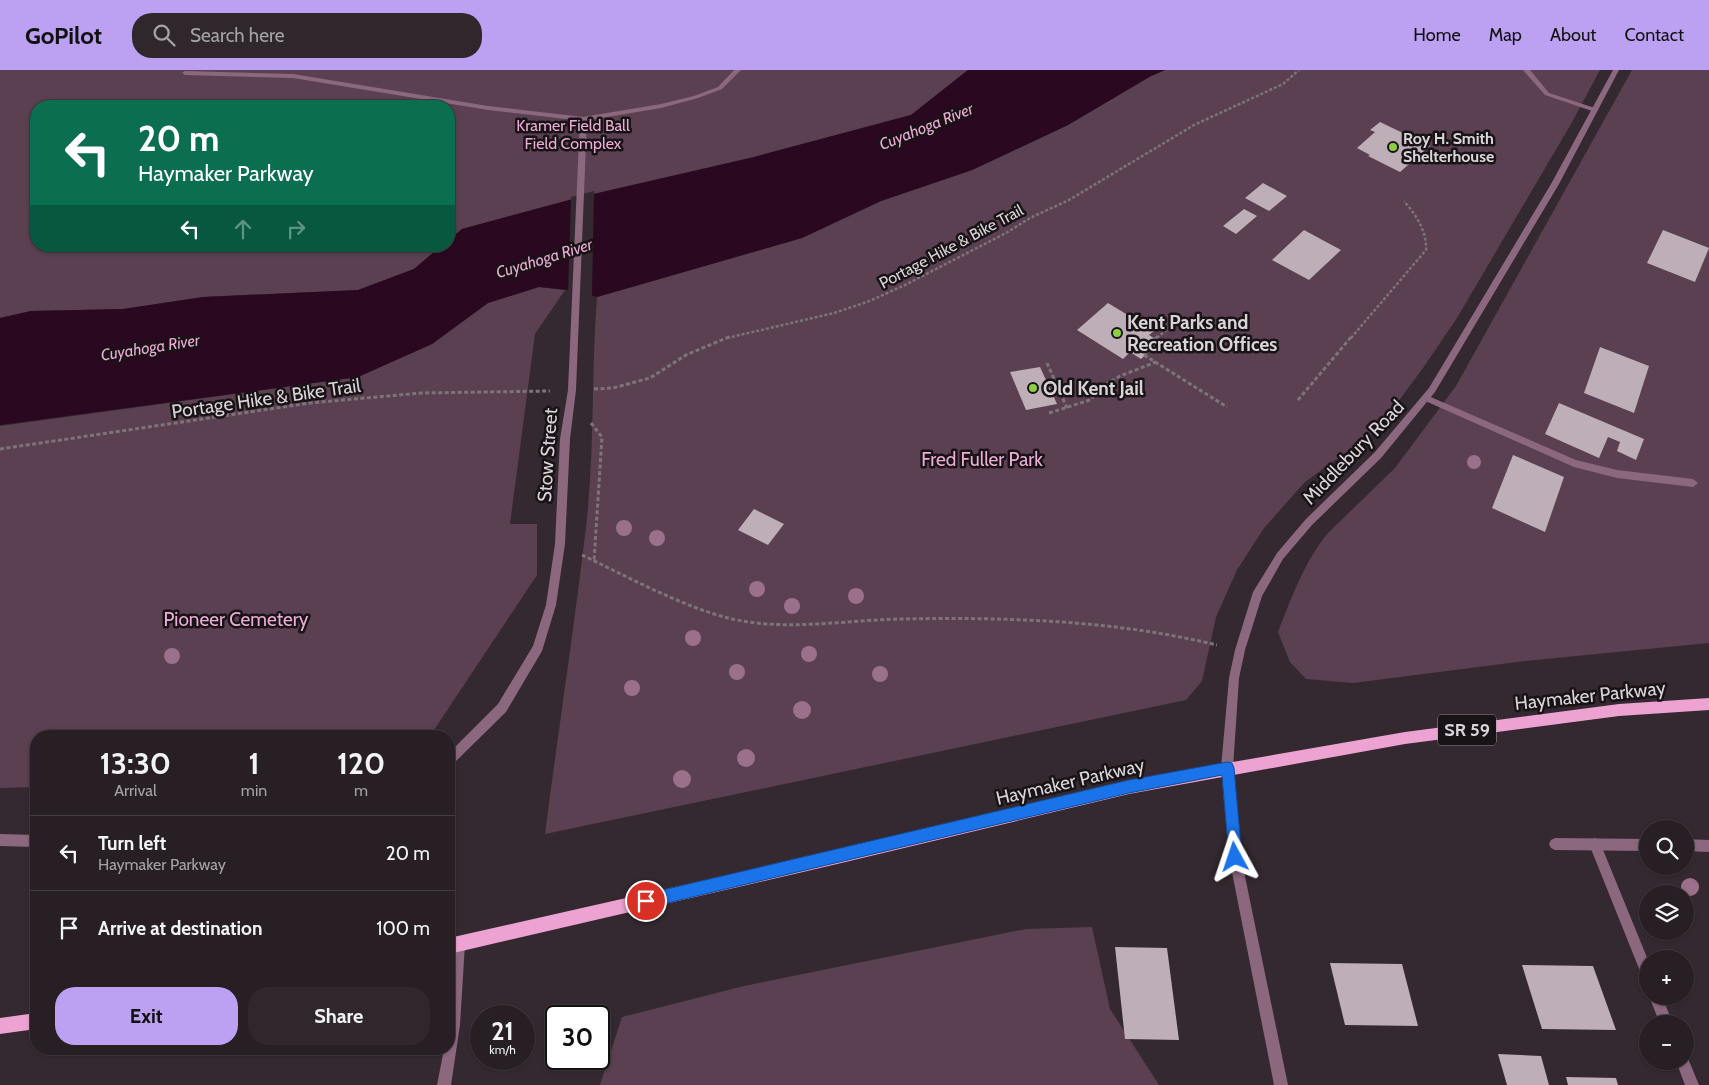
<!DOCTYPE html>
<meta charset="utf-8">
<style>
:root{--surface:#271f24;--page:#2f272c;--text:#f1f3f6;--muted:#a4a2a6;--line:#433d41;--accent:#bca0f2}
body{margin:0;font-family:Cabin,sans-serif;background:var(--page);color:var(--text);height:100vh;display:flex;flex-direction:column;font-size:19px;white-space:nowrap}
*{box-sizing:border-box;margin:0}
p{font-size:16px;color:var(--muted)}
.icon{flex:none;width:28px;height:28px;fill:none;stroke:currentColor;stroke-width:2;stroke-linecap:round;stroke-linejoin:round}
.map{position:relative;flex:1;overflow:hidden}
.side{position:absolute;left:30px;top:660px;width:425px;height:325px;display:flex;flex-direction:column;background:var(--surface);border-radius:20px;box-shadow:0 1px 4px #0004,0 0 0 1px var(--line)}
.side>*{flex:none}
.hud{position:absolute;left:30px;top:30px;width:425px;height:152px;border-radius:20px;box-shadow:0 1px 4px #0004,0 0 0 1px var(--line);background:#0b6e4f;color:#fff;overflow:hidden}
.buttons{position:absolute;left:1639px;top:750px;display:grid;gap:10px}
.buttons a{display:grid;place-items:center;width:55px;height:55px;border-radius:50%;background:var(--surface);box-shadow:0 1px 4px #0004,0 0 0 1px var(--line);font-size:25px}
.speed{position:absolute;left:470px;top:935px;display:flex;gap:10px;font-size:25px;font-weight:700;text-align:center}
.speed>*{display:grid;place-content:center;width:65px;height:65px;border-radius:50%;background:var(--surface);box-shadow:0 1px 4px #0004,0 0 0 1px var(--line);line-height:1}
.speed small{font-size:12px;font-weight:400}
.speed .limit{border:2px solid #111;border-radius:8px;background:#fff;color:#111}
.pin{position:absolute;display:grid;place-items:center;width:42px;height:42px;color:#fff;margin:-21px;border:2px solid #fff;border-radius:50%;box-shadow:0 1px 5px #0007}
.me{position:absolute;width:55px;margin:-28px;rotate:355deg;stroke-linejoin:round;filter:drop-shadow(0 0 4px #0008)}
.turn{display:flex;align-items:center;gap:18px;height:105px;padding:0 25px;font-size:22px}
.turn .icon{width:65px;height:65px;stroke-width:2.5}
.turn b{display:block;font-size:35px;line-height:42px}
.lanes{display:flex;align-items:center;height:48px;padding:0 25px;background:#0003;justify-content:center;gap:25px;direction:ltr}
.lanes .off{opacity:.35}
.eta{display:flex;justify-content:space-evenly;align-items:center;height:85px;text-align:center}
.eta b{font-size:30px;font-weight:800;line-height:35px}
.primary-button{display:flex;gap:10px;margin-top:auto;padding:10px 25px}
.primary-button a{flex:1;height:58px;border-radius:20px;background:var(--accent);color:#111;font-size:20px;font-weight:800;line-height:58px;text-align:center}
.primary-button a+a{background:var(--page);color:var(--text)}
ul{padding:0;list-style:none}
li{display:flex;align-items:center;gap:15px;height:75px;padding:0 25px;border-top:1px solid var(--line)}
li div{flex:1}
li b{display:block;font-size:19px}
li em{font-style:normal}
header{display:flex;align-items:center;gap:30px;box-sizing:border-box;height:70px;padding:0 25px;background:var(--accent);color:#111}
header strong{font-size:24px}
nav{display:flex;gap:28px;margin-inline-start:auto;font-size:18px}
.search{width:350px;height:45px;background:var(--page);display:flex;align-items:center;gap:12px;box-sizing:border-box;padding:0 18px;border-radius:20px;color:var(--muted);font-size:19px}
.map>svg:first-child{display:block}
.green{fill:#5a4051}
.water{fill:#2a0920}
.pier{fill:#342930}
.building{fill:#bdaeb7}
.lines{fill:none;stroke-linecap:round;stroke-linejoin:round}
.path-far1{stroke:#7d747a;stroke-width:2.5;stroke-dasharray:3 2;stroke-linecap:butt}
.path{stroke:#7d747a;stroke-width:3;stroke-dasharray:4 2.5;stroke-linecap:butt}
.service{fill:#8c687f;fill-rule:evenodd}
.minor{fill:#8c687f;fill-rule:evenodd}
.tertiary{fill:#8c687f;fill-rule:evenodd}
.primary{fill:#eda3d2;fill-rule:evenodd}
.tree{fill:#9a708b}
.route{fill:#1a73e8;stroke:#114b97}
.poi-dot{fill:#8ece43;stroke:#181316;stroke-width:2}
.labels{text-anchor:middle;stroke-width:5;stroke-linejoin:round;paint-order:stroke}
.far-park-label{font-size:16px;fill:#edabd5;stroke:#181316}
.far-water-label{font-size:16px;font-style:italic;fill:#ecaad4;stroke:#181316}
.far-poi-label{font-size:16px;font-weight:bold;fill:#dad3d7;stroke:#181316;text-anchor:start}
.far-street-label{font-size:16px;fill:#dad3d7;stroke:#181316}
.shield{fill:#181316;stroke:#a0999d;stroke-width:1}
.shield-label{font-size:18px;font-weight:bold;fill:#dad3d7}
.poi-label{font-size:19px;font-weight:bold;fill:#dad3d7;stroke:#181316;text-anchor:start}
.street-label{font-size:19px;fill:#dad3d7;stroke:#181316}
.park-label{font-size:19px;fill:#edabd5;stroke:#181316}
</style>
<header>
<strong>GoPilot</strong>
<div class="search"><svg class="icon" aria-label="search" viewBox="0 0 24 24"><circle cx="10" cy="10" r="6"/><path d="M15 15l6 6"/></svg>Search here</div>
<nav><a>Home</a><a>Map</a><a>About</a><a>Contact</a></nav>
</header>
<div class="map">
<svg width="1709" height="1015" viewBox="0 0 1709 1015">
<rect width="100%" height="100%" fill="#342930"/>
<path class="green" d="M0,0H968L911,45L754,87L536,139L462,159L449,170V36H36V176H441L414,199L358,220L203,227L123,239L31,241L0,248Z
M1165,0H1600L1571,54L1457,248L1423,298L1377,360L1305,412L1264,458L1237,500L1216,547L1202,611L1186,630L545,764C558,662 574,560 586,457C595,380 591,303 597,227L802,168L881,131L972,100L1068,55L1151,6Z
M1632,0H1709V573L1525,591L1353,613L1306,609L1290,592L1278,562C1291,529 1305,490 1328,463L1395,398L1456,316Z
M539,217L565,220L535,264L510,454H537V505L434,660L425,666H36V717L0,718V356L358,307L432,274L488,233Z
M1092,857L1110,939L1159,1015H600L622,947L744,916L1026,859Z"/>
<path class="water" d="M968,0H1165L1151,6L1068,55L972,100L881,131L802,168L597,227L578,221L539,217L488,233L432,274L358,307L0,355V248L31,241L123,239L203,227L358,220L414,199L441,176H449V170L462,159L580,127L754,87L911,45Z"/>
<path class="pier" d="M594,121L592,228L568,223L571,127Z"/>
<path class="building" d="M1380,52L1430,76L1400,102L1368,86L1370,85L1357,78L1375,62L1370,60Z
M1263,113L1287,126L1269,141L1245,128Z
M1244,139L1257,146L1236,164L1223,156Z
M1304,160L1341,180L1309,210L1272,190Z
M1663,160L1709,178L1695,212L1647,193Z
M1108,233L1154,261L1149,265L1160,272L1141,289L1130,282L1123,289L1077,260Z
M1600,277L1649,296L1634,343L1584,323Z
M1040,297L1057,334L1026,340L1010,302Z
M1559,333L1644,369L1636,390L1617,381L1620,372L1608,367L1599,388L1545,364Z
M1513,385L1564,407L1545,462L1492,438Z
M754,439L784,454L768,475L738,460Z
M1115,877L1167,878L1179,970L1125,969Z
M1330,893L1402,894L1418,956L1345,955Z
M1522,895L1593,896L1616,960L1542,959Z
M1498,984L1541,986L1549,1015H1507Z
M1566,1007L1616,1008L1618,1015H1568Z"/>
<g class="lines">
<path class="path-far1" d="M727,268L834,243L867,232L903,216L1006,163L1030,148L1069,130L1194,55L1283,14L1299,0
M1157,268L1180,248
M1351,268L1426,180C1427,161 1416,145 1404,131"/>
<path class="path" d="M1155,269L1158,266
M1144,285L1227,337
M1047,293L1067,338
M594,319L613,318L650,308L686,285L731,266
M1298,330L1352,266
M1049,343L1090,330L1105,315L1120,306L1156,292
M591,353L602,367L594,491
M0,379L310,333L421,323L550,321
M582,485C626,506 681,536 728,548C785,562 844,550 901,549C1007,547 1113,550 1217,575"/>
<path class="service" d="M734,0H741L722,19L698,28L661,38L583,51L488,40L293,8L185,5L182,3L185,1L293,4L488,36L583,47L661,34L694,26L718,17Z
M1523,0H1530L1549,23L1598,39L1592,41L1545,25Z
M1426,325L1576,390L1617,400L1693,409L1698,413L1693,417L1617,408L1574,397L1423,330L1422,328L1423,326Z
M1595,768L1599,770L1648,890V913L1644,911L1589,774L1591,770Z
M1649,926H1662L1673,954H1660Z
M1685,986H1687L1699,1015H1685L1676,991H1685Z"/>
<path class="minor" d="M580,47L587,49L576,320L570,369L565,474L556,535L542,581L506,642L453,694L449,695V683L498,634L533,576L546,535L555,474L560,369L568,320Z
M1227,693L1231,694L1233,698L1241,787L1288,1015H1274L1229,787L1221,698L1223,694Z
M0,764L36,765V777L0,776Z
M1555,768L1648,769V781L1555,780L1551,778L1549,774L1551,770Z
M1685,769L1709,770V782L1685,781Z
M459,868L463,870L465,874L460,955L451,1015H437L444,979H449V937L453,874L455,870Z"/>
<path class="tertiary" d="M1613,0H1619L1559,114L1435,322L1381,388L1312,455L1283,489L1262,526L1245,580L1239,608L1233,698L1231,702L1227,703L1223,702L1221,698L1229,608L1235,580L1253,522L1277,483L1306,449L1375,382L1429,318L1551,114Z"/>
<path class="primary" d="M1709,628V640L1619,646L1405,674L1129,724L833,795L449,884V868L833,781L1129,710L1405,662L1619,634Z
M36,943V959L0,964V948Z"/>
</g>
<g class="tree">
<circle cx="1474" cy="392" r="7"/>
<circle cx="624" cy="458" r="8"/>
<circle cx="657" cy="468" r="8"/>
<circle cx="757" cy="519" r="8"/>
<circle cx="856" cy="526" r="8"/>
<circle cx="792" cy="536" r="8"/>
<circle cx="693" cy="568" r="8"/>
<circle cx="809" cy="584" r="8"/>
<circle cx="172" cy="586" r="8"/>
<circle cx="737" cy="602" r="8"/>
<circle cx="880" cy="604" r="8"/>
<circle cx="632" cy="618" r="8"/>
<circle cx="802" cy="640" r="9"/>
<circle cx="746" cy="688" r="9"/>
<circle cx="682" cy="709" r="9"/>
<circle cx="1690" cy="817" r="9"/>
</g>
<path class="route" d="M1227,692L1232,693L1234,698L1242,787L1240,792L1235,794L1231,792L1229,787L1222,705L1129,723L646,838L641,836L639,831L641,826L646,824L1129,710Z"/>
<g class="poi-dot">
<circle cx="1393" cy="77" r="5"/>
<circle cx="1117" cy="263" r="5"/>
<circle cx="1033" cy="318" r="5"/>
</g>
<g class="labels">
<g class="far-park-label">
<text x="573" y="61">Kramer Field Ball<tspan x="573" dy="18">Field Complex</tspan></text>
</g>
<g class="far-water-label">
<text transform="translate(926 56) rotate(-22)" y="6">Cuyahoga River</text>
<text transform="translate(544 188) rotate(-17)" y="6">Cuyahoga River</text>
<text transform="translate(150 277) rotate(-9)" y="6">Cuyahoga River</text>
</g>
<g class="far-poi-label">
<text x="1403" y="74">Roy H. Smith<tspan x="1403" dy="18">Shelterhouse</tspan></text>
</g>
<g class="far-street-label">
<text transform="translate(951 176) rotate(-28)" y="6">Portage Hike &amp; Bike Trail</text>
</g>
<rect class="shield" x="1438" y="644.5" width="58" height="31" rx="4"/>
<g class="shield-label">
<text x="1467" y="666">SR 59</text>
</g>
<g class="poi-label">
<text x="1127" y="259">Kent Parks and<tspan x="1127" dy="22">Recreation Offices</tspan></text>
<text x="1043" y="325">Old Kent Jail</text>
</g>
<g class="street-label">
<text transform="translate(266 328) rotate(-8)" y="7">Portage Hike &amp; Bike Trail</text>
<text transform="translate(1353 382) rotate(-46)" y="7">Middlebury Road</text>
<text transform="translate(547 385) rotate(-86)" y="7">Stow Street</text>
<text transform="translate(1590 625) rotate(-6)" y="7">Haymaker Parkway</text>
<text transform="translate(1070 711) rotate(-13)" y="7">Haymaker Parkway</text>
</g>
<g class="park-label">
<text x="982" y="396">Fred Fuller Park</text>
<text x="236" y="556">Pioneer Cemetery</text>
</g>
</g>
</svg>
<div class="buttons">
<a><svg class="icon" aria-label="search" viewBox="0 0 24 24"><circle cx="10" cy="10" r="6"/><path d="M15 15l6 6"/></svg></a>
<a><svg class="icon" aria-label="layers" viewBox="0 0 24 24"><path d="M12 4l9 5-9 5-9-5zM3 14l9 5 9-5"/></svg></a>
<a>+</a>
<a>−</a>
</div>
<div class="speed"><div>21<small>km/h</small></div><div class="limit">30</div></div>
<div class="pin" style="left:646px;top:831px;background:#d93025"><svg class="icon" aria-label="arrive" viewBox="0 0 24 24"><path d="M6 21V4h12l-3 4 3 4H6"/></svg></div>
<svg class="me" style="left:1235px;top:787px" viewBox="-20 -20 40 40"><path d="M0-17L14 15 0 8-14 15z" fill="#1a73e8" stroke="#fff" stroke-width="4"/></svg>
<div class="hud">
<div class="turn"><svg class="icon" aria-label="left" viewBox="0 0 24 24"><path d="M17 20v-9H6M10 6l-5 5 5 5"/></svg><div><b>20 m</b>Haymaker Parkway</div></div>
<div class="lanes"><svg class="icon" aria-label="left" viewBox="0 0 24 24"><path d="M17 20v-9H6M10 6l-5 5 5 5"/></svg><svg class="icon off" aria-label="ahead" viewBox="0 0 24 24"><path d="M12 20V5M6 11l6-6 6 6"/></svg><svg class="icon off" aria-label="right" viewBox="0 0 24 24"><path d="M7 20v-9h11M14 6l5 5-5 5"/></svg></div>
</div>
<section class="side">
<div class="eta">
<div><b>13:30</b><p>Arrival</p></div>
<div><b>1</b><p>min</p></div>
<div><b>120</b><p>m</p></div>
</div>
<ul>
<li><svg class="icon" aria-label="left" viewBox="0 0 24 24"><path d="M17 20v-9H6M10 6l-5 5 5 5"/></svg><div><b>Turn left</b><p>Haymaker Parkway</p></div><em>20 m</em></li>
<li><svg class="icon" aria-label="arrive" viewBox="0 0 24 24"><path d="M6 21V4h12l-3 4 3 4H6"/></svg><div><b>Arrive at destination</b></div><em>100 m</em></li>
</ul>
<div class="primary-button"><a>Exit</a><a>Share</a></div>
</section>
</div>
